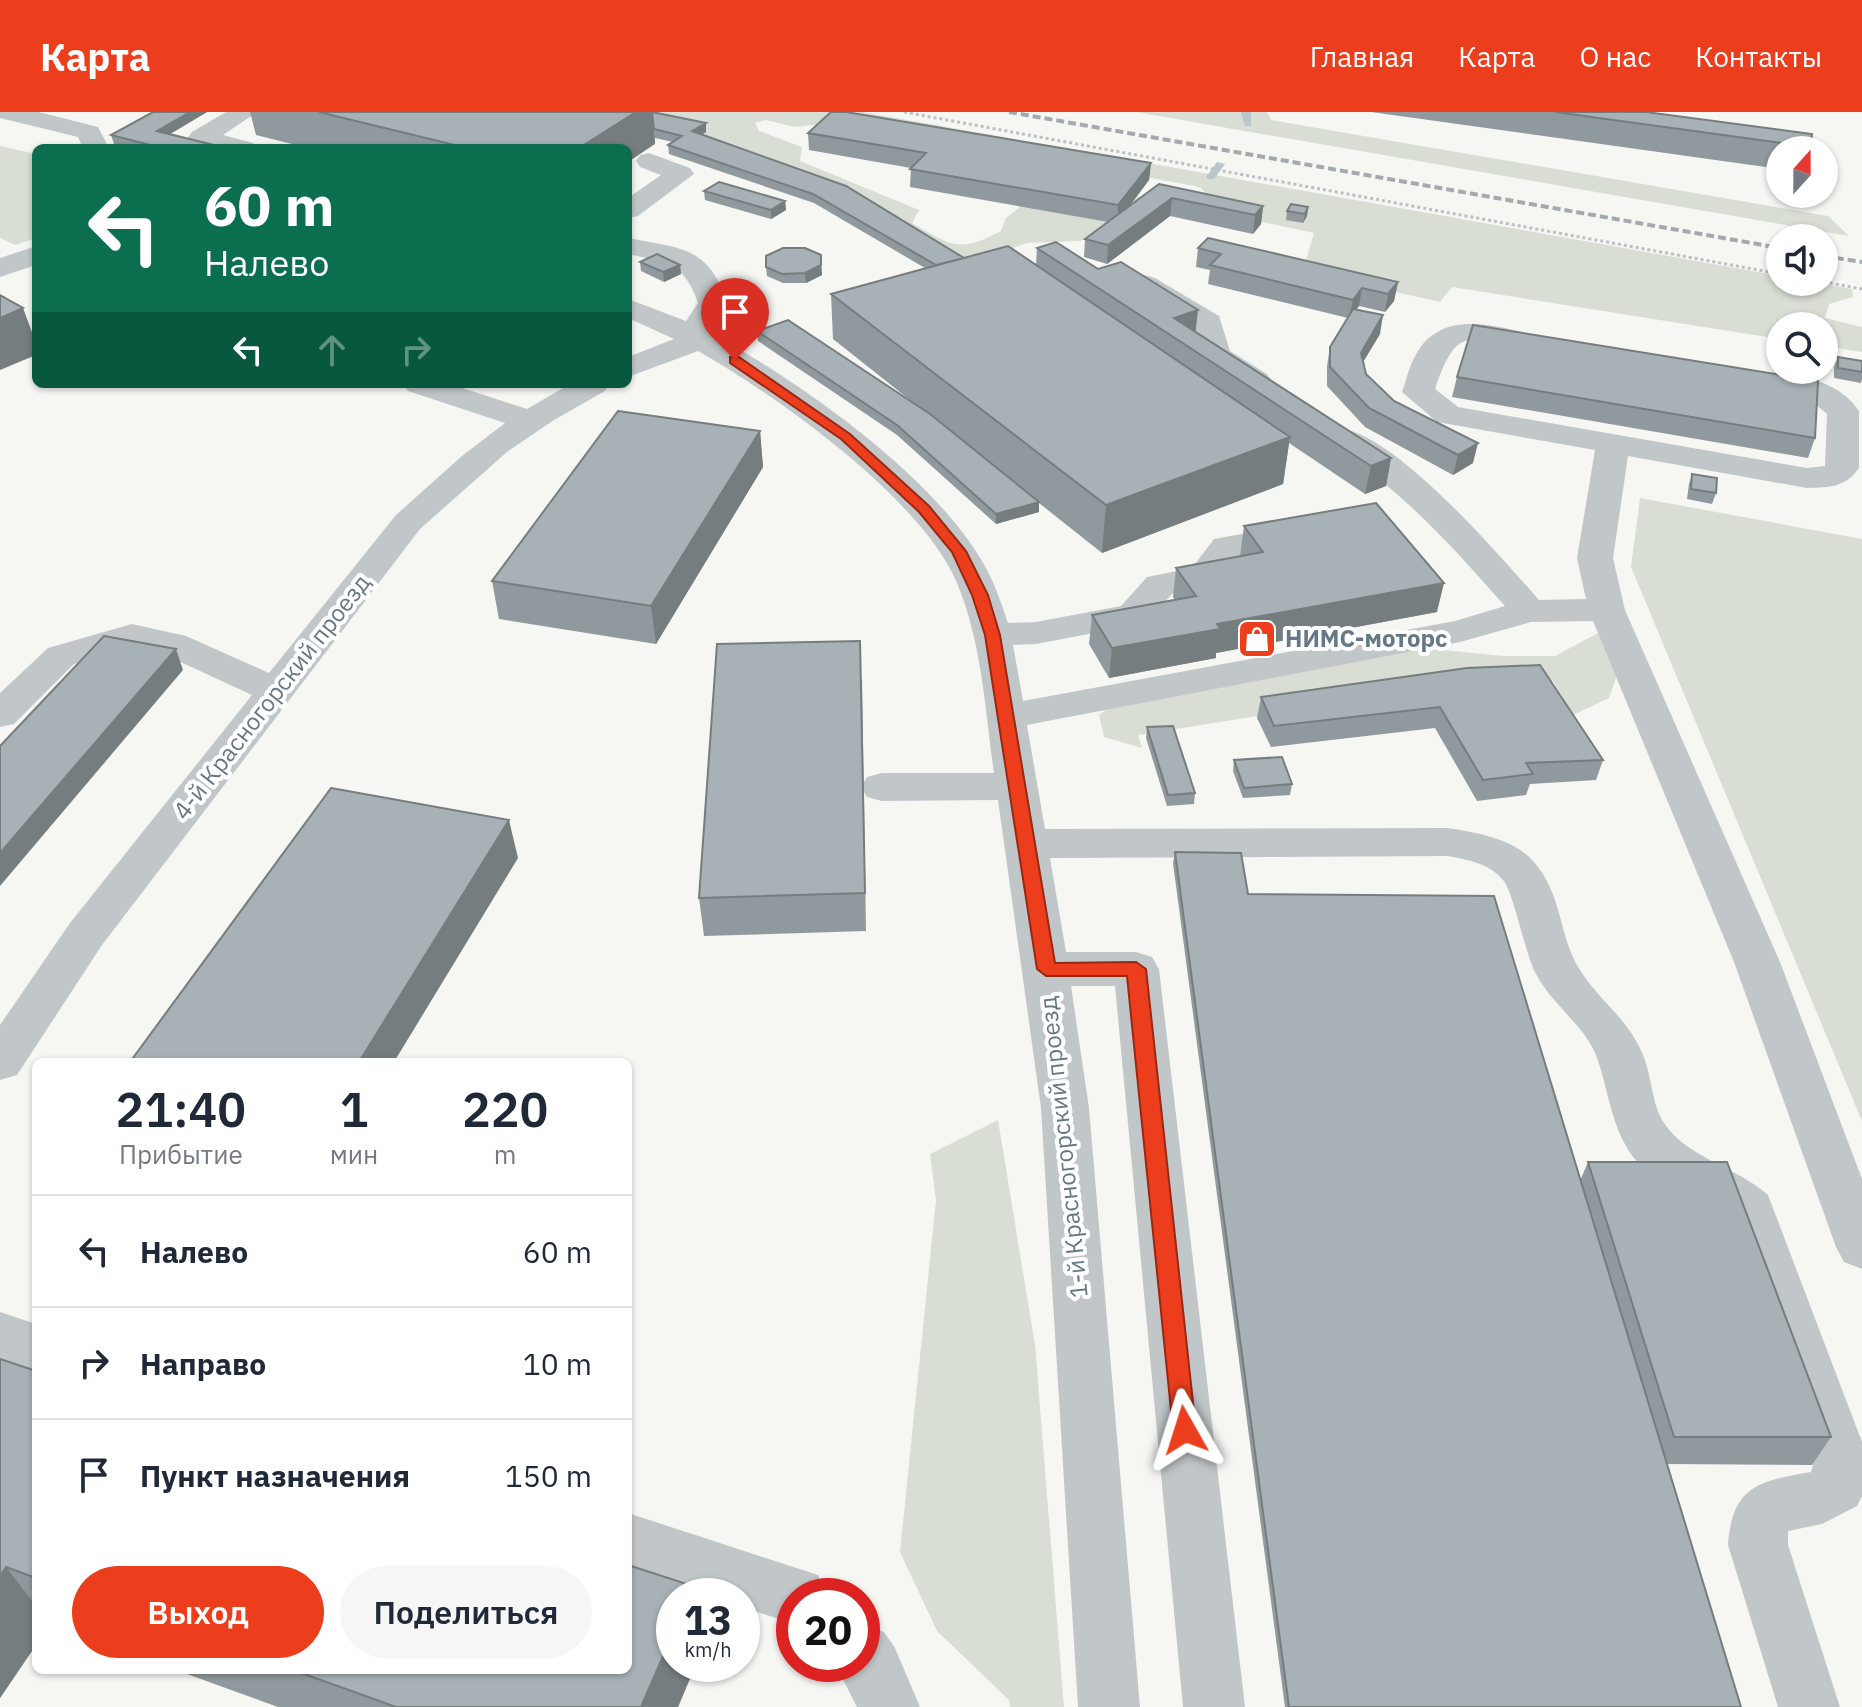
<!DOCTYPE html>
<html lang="ru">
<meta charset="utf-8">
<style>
:root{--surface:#fff;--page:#f6f6f7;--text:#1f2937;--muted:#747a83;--line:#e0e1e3;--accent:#ec3d1d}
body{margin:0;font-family:"IBM Plex Sans",sans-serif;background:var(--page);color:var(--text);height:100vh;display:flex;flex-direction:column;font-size:30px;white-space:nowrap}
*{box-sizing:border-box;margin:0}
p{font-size:26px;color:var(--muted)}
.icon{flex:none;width:44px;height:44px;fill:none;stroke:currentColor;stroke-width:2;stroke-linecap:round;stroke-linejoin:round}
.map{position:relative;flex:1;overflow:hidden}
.side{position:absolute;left:32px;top:946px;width:600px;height:616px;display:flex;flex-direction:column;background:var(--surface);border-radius:12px;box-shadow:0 2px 6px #0004}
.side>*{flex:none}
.banner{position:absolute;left:32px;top:32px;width:600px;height:244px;border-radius:12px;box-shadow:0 2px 6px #0004;background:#0b6e4f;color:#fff;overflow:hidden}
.needle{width:52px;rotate:21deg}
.tools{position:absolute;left:1766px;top:24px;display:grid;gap:16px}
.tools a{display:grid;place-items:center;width:72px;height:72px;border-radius:50%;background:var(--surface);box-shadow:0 2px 6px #0004;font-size:40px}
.speed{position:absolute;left:656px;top:1466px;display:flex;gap:16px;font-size:40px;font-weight:700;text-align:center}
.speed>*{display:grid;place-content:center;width:104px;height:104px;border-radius:50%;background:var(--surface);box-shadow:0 2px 6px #0004;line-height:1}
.speed small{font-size:20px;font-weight:400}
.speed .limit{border:12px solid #d22;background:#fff;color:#111}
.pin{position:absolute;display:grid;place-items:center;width:68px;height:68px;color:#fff;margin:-82px -34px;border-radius:50% 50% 50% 0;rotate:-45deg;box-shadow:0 0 8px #0007}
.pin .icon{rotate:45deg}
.me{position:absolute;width:88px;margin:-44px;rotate:354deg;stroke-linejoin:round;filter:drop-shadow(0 0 6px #0008)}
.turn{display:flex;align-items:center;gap:28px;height:168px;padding:0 40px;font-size:36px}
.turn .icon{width:104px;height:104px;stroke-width:2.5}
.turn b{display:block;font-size:56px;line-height:68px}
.lanes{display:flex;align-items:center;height:76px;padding:0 40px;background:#0003;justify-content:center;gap:40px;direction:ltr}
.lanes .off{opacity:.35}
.eta{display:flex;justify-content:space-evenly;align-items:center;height:136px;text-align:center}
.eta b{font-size:48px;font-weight:600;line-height:56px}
.button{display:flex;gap:16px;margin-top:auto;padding:16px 40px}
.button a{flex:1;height:92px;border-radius:48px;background:var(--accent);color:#fff;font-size:32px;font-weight:600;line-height:92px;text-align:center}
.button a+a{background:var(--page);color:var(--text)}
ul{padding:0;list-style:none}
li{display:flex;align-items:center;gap:24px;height:112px;padding:0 40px;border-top:2px solid var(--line)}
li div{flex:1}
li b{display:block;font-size:30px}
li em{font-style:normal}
header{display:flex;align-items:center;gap:48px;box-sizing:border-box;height:112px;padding:0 40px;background:var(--accent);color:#fff}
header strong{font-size:38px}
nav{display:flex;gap:44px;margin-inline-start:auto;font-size:28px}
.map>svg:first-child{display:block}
.green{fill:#d8ded4}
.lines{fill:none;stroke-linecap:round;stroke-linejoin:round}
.stream{fill:#b9c7ca;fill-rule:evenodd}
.path{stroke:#bdc0c2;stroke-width:3;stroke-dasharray:3 3;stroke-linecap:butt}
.minor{fill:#c1c7c9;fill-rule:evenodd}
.rail{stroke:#a2aaaf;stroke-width:4;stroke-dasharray:8 4;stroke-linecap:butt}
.wall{fill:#90999d}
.shaded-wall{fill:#767d7f}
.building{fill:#a8b2b6;stroke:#767d7f;stroke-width:2}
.route{fill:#ec3d1d;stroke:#992813;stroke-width:2}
.labels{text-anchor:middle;stroke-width:8;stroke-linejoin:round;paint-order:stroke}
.poi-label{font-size:24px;font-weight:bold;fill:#647985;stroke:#fff;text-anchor:start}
.street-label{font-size:24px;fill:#647985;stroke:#fff}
</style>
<header>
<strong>Карта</strong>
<nav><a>Главная</a><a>Карта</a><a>О нас</a><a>Контакты</a></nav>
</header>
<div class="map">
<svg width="1862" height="1595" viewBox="0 0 1862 1595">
<rect width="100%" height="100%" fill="#f6f6f3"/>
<path class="green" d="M618,0H833L824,12L794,15L766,8L755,11L759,19L802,35L800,49L919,98L912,111C951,133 958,142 1001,119L1006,106L1021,94L1116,111L1138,84L1153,91L1113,120L1079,129L1027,131L963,154L693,28L705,20Z
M841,0H863L1780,164V170H1812L1852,177L1853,185L1829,192L1825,206L1862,215V240L1824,234V214H1780V227L1452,175L1440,190L1303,159L1314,121L1203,97L1208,85L1202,77L1195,74L835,9Z
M1136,0H1267L1271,8L1828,104L1849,124Z
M0,34L36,42V126L15,133L0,126Z
M1640,386L1862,427V1009L1631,455Z
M1602,519L1618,560L1609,586L1573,603L1553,569H1479L1138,623L1142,636L1104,625L1099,603L1114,592L1423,536L1504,544H1555Z
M998,1008L1035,1233L1064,1595H1010L1009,1588L937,1519L900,1440L936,1088L930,1042Z"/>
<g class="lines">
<path class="stream" d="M1241,0H1251V14H1245Z
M1217,50L1225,52L1214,67H1208L1206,65Z"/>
<path class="path" d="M904,0L1780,162
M1824,170L1862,177"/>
<path class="minor" d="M0,0H39L98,15L109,36H83L78,25L0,6Z
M226,0H257L223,23L253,31L257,36H214L192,30L188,25L192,20Z
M649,41L690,56L694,62L638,104L628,106V86L661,63L640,55L636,49L640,43Z
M628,126C682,137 707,133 728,191L709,220C799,269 930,361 982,449C994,469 1001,490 1008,511L1036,510L1121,494L1147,465L1192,456L1214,427L1286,414L1298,418L1304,425L1298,432L1239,444L1217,473L1172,482L1146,511L1036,532L1013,533L1023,589L1455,509L1505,494C1448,430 1402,378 1329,331L1325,324L1329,317C1382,304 1504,449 1539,488L1586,487L1577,446L1595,338L1437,310L1402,280C1407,266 1410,251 1418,239C1445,196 1501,215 1541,225L1545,231L1541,237C1485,251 1464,187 1435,277L1458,295L1807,356L1825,354L1827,302L1808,286L1749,275L1744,268L1749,261L1760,259C1797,265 1836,265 1859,299V356C1845,376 1830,375 1807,376L1628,344L1613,446L1625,498L1780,850L1862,1067V1157L1844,1150L1836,1135L1734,850L1593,509L1531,510L1460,530L1027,613L1045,717L1448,716C1510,726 1541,736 1559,801C1564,820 1569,841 1580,858C1599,889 1627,905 1642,941C1652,962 1651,991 1664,1011C1687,1046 1737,1055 1768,1083L1862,1330V1384L1857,1394L1822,1412L1788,1419V1433L1840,1595H1778L1728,1433C1732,1374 1759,1369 1811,1360L1813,1353L1728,1110C1701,1083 1657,1076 1633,1045C1610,1013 1609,978 1596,943C1584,913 1550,891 1535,860C1524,838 1514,781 1503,768C1489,751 1468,748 1448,744L1050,746L1066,840H1136L1152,845L1159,857L1245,1595H1183L1115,874H1071L1089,996L1140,1595H1078L1041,996L998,688L882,689L867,685L861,675L867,665L882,661H994C985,598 982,531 957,471C922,387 777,284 698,239L628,265V245L674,227L628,206V187L686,209L698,191C684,150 667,151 628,142Z
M36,134V153L0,165V146Z
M1145,163L1155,166L1219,204L1230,239L1267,262L1272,269L1267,276C1249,280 1214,262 1203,247C1197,238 1196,224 1194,214L1135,178L1130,172L1135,166Z
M403,272H450L527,297L570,272H610L605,279L554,308L507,340L420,417L102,833L17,963L0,968V913L70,811L252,583L161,541L133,535L74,552L14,612L0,615V581L48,536L132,512L186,524L269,561L396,403L462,344L505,311L408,279Z
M0,1200L36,1212V1260L0,1248Z
M628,1401L818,1463L827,1484H794V1512L742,1495V1484H709L628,1457Z
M862,1511L884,1520L895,1536L920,1595H857L835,1552H862Z"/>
<path class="rail" d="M1009,0L1780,136
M1824,144L1862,150"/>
</g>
<path class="wall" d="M153,0H207L170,22L226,36H129L114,32L111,23Z
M250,0H656L706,11V20L702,22L964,146L1036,153L1037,136L1195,220L1391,346L1386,374L1365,382L1289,331L1283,372L1102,441L1039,391V400L996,412L897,323L758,229L757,219L915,292L833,227L831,182L925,156L814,91L669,42L668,33L673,30L655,26V32L628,36H308L256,23Z
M1371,0H1646L1811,35L1810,38H1780V57Z
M808,21L1151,51L1149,68L1130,93L1159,72L1263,94L1261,112L1253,122L1170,104L1107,152L1084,145L1085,127L1108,110L910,75L911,56L809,38Z
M704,79L785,89L786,98L771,107L705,88Z
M1308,95L1307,104L1303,111L1286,108L1287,99Z
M1198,136L1398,170L1394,189L1385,200L1359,194L1356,198L1380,222L1363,250L1366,262L1394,289L1473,351L1453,363L1365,315L1327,274V254L1330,235L1348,206L1208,172L1210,158L1196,155Z
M821,143L822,163L806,171H783L767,164L766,155Z
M640,150L680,153L681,162L664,170L641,159Z
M1838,245L1862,249V267L1861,271L1834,266V255Z
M1457,265L1815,326L1808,346L1452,285Z
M760,319L763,355L656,532L499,507L492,469Z
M1692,362L1716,381L1712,392L1687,387L1689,372Z
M1244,414L1437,500L1216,541V546L1109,566L1089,532L1092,503L1175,488L1173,485L1176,456L1240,444Z
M1467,556L1603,648L1596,668L1530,672L1526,683L1477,689L1435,616L1271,635L1257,606L1261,585Z
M862,567L866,819L704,824L699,786Z
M1147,615L1195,681L1194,692L1167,694L1146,626Z
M1234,648L1292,672L1290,683L1243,686L1233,659Z
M1175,740L1248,782L1580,1069L1588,1050L1831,1325L1812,1353L1667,1352L1741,1595H1285L1173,751Z
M0,1247L36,1259V1533L0,1586Z
M674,1552H696L678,1595H278L176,1558H628Z"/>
<path class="shaded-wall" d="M190,0H207L160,28L157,19Z
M636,0H652L655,32L628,50V36H579Z
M706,11V20L693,28L692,19Z
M1151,51L1149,68L1117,111L1118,93Z
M1172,86L1170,104L1107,152L1108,133Z
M785,89L786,98L771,107V98Z
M1263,94L1261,112L1253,122L1255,103Z
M1308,95L1307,104L1303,111L1305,102Z
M680,153L681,162L664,170L663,160Z
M821,153L822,163L806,171L805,161Z
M1398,170L1394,189L1385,200L1388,182Z
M1362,176L1359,194L1349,206L1353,188Z
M23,196L36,231V243L0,258V206Z
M1198,198L1195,225L1174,206Z
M1383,203L1380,222L1357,260L1361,241Z
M760,319L763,355L656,532L651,494Z
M1290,325L1283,372L1102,441L1106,393Z
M1478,331L1473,351L1453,363L1458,343Z
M1391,346L1386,374L1365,382L1371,354Z
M1039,390V400L996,412V402Z
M1444,471L1437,500L1216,541V546L1109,566L1112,536L1217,512Z
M176,537L183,558L0,774V741Z
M509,708L518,746L394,950H359Z
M6,1455L36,1494V1533L0,1586V1464Z
M693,1474L695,1484H689Z
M674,1519V1552H696L678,1595H641Z"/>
<path class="building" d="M153,0H190L157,19L226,36H162L111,23Z
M319,0H636L579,36H467Z
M652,0L706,11L692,19L846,74L964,146L936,153L813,82L668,33L682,24L654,17Z
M831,0H846L1151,51L1118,93L910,57L926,41L808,21Z
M1555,0H1646L1812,22L1811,35Z
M719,70L785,89L771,98L704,79Z
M1159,72L1263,94L1255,103L1172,86L1108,133L1085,127Z
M1291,92L1308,95L1305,102L1287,99Z
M1208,126L1398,170L1388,182L1362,176L1353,188L1210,153L1221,142L1198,136Z
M1056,130L1098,157L1121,150L1198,198L1174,206L1391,346L1371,354L1037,136Z
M1008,134L1290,325L1106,393L831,182Z
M783,136H805L821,143V153L805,161L782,162L766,155V144Z
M657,142L680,153L663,160L640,150Z
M0,183L23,196L0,206Z
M1353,197L1383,203L1361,241L1366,262L1394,289L1478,331L1458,343L1369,296L1330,255V235Z
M788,208L930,302L1039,390L996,402L897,313L757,219Z
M1473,213L1818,269L1815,326L1457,265Z
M1838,245L1862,249V260L1838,256Z
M618,299L760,319L651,494L492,469Z
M1692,362L1717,366L1716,381L1691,377Z
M1376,391L1444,471L1217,512L1220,517L1112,536L1092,503L1196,484L1176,456L1263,440L1244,414Z
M104,524L176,537L0,741V634Z
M860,529L865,781L699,786L717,532Z
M1540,553L1603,648L1526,651L1533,662L1483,668L1440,595L1274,614L1261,585L1467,556Z
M1173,614L1195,681L1168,683L1147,615Z
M1282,645L1292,672L1244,676L1234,648Z
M331,676L509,708L359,950H130Z
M1175,740L1241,741L1248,782L1494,784L1741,1595H1289Z
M1588,1050H1727L1831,1325H1674Z
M0,1247L36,1259V1466L6,1455L0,1464Z
M628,1453L693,1474L689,1484H674V1519L641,1595H396L293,1558H628Z"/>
<path class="route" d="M730,245H739L850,322L929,394L966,439L988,483L1000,523L1055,851L1136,850L1146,857L1196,1318L1193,1326L1185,1329L1176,1326L1173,1318L1127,864H1046L1037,857L985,523L972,483L952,440L919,400L841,327L730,251Z"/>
<defs>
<g id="shop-square" transform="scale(2)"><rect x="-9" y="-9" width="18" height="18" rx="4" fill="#ec3d1d" stroke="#fff"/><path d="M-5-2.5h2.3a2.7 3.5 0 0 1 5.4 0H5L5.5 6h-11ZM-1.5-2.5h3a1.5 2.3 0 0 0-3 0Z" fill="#fff"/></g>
</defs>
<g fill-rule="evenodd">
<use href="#shop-square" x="1257" y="527"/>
</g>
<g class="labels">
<g class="poi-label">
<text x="1285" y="535">НИМС-моторс</text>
</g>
<g class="street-label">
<text transform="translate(272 585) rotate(-52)" y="8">4-й Красногорский проезд</text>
<text transform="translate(1064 1035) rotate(-96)" y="8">1-й Красногорский проезд</text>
</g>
</g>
</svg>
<div class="tools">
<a><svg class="needle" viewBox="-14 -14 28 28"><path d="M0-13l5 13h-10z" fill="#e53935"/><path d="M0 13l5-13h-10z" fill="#747a83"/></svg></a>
<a><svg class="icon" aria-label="sound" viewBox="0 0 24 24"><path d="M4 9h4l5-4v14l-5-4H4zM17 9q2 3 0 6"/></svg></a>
<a><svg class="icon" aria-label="search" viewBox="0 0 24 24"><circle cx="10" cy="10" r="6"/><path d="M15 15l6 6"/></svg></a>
</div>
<div class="speed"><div>13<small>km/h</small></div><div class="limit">20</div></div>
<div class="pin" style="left:735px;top:248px;background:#d93025"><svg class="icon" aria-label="arrive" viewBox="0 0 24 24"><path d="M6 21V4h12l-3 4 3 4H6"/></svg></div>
<svg class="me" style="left:1185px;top:1318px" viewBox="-20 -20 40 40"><path d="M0-17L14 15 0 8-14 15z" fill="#ec3d1d" stroke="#fff" stroke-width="4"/></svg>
<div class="banner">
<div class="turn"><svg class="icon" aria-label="left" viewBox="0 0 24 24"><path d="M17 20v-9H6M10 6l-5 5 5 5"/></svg><div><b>60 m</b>Налево</div></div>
<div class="lanes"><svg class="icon" aria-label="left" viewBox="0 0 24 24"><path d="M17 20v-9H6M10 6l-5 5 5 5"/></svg><svg class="icon off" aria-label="ahead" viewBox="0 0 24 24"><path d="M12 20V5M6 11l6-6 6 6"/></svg><svg class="icon off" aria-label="right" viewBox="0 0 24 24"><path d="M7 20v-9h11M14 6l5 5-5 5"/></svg></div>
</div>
<section class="side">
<div class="eta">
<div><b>21:40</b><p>Прибытие</p></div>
<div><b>1</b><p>мин</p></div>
<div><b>220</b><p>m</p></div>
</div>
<ul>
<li><svg class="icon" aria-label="left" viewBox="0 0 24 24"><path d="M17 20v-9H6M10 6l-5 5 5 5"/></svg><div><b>Налево</b></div><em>60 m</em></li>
<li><svg class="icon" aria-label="right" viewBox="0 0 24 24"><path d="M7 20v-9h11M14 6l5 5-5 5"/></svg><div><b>Направо</b></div><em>10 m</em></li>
<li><svg class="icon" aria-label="arrive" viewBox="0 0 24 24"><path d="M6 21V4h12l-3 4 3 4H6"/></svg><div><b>Пункт назначения</b></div><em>150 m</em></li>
</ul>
<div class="button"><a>Выход</a><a>Поделиться</a></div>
</section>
</div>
